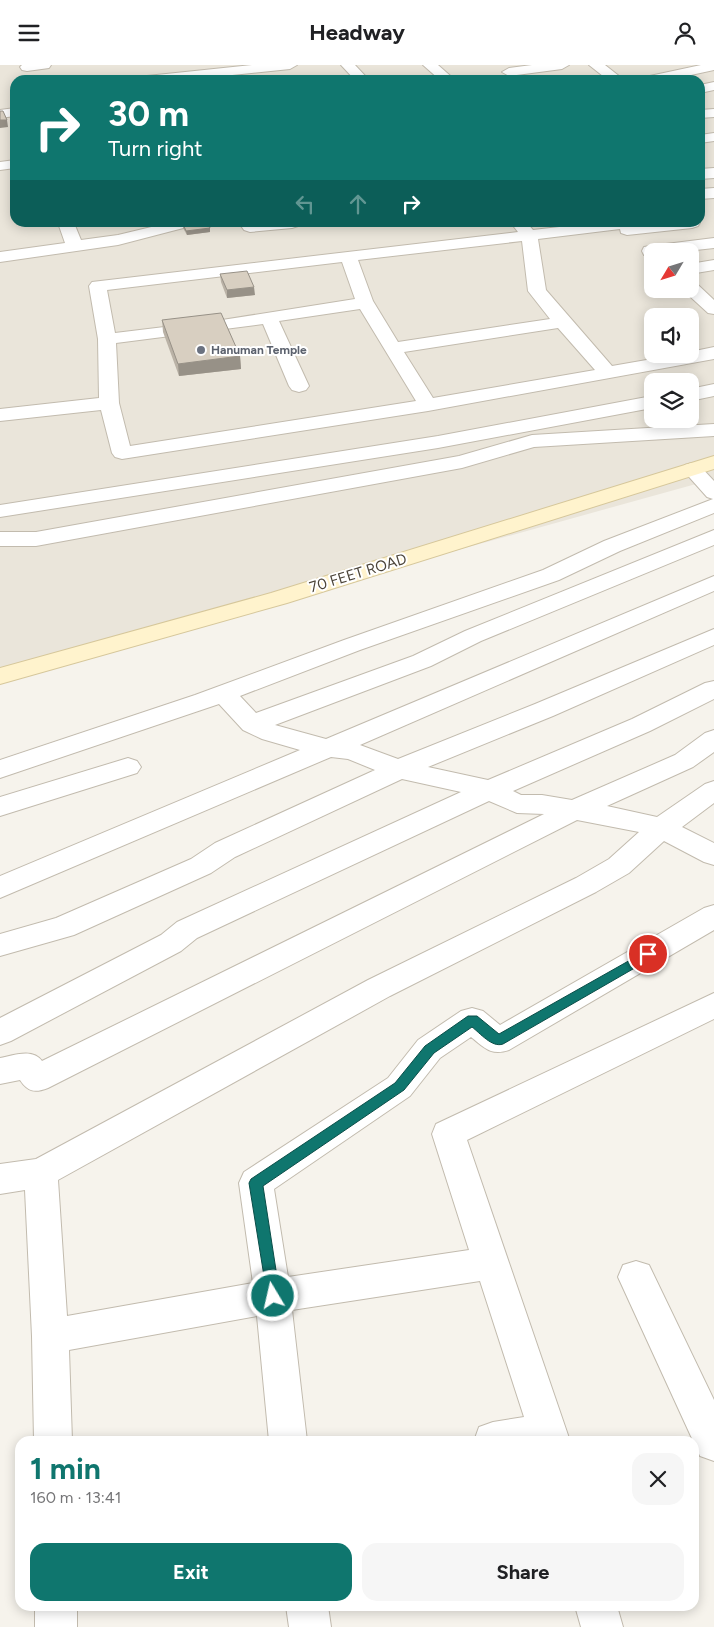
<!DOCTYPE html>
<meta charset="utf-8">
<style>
:root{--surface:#fff;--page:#f6f6f6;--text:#202124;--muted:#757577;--accent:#0f766e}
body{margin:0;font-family:Figtree,sans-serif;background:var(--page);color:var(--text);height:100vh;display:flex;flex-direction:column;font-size:19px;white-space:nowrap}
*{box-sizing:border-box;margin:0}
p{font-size:16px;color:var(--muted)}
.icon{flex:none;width:28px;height:28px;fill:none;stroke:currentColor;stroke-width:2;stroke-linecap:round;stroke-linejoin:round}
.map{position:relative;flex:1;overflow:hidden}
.sheet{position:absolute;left:15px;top:1371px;width:684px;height:175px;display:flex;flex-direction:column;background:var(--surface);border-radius:15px;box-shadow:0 2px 12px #0003}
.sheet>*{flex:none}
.hud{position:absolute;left:10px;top:10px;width:695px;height:152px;border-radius:15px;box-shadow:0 2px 12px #0003;background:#0f766e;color:#fff;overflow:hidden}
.needle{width:32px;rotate:232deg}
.tools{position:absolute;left:644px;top:178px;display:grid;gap:10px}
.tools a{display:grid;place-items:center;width:55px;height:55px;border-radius:10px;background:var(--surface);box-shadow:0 2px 12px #0003;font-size:25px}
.pin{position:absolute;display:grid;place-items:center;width:42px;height:42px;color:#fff;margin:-21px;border:2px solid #fff;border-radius:50%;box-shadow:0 1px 5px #0007}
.me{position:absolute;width:55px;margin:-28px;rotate:351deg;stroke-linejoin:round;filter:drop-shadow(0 0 4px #0008)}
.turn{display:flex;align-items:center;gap:18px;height:105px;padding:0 15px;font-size:22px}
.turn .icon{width:65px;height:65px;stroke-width:2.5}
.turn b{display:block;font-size:35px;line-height:42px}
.lanes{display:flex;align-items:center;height:48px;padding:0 15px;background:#0003;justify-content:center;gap:25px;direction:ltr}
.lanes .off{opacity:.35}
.round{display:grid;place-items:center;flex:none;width:52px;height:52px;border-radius:15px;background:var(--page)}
.head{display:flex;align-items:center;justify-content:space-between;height:85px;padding:0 15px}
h1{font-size:30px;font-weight:700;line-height:38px;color:var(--accent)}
.cta{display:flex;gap:10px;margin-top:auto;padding:10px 15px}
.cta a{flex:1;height:58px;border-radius:15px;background:var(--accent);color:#fff;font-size:20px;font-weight:700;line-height:58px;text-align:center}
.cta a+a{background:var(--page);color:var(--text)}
header{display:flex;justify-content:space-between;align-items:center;height:65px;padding:0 15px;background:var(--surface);font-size:22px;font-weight:700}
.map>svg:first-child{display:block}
.residential{fill:#eae5da;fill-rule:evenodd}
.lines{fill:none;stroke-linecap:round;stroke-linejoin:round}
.street-casing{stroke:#c2bbae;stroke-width:2}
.secondary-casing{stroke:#d6c79b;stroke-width:2}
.street{fill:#fff;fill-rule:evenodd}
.secondary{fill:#fff3cd;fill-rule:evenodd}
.wall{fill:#bab2a6}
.shaded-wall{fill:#979187}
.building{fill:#d8cfc1;stroke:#979187}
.route{fill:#0f766e;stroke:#0a4d48}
.worship-dot{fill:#6b7280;stroke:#fff;stroke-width:2}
.labels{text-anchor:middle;stroke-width:4;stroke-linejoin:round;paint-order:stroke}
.far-worship-label{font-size:12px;font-weight:bold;fill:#5b616d;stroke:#fff;text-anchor:start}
.street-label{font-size:15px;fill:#4b4439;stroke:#fff}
</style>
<header><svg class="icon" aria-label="menu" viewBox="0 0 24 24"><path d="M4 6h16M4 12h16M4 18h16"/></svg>Headway<svg class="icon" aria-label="person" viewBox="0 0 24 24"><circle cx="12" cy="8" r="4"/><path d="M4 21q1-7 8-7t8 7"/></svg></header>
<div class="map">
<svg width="714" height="1562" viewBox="0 0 714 1562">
<rect width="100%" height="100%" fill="#f6f3ec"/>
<path class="residential" d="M0,0H714V414L0,612ZM15,15H700V158H15ZM652,186H690V224H652ZM652,251H690V289H652ZM652,316H690V354H652Z"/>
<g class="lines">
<g class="street-casing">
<path id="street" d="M22,0H51L49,3L27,6L22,5L20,2Z
M252,0H297L290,4L185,15H140L147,11Z
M341,0H355L369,15H355Z
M423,0H438L455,15H440Z
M532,0H569L562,4L509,11L502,7L509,3Z
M589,0H605L624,15H608Z
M701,0H714V5L668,15H643L645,12Z
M714,17V25L700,28V20Z
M15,43V51L0,53V45Z
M714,44V52L700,53V45Z
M714,68V76L700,78V70Z
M15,95V103L0,105V97Z
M714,103V113L700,114V104Z
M714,123V133L700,134V124Z
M58,158H74L81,175L118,170L168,158H193L191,161L118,180L0,197V187L65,178Z
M239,158H300L298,161L292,163L250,167L244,165Z
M511,158H527L533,165L594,158H700L698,161L692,163L627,170L621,168L620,164L538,174L546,225L612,301L681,289H690V287L714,282V294L428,346L122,394L115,392L112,388L101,345L0,356V344L99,333L98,274L89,221L92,217L518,167ZM522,176L528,226L550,254L398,277L373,236L358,195ZM342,197L355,234L222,255L115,268L107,225ZM360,244L416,336L130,381L119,338L116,278L263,259L289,321L292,325L299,327L306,325L309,321L279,256ZM558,263L595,305L433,333L404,287Z
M714,173V183L687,186H652V191L644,190L642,186L644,182L650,181Z
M714,195V205L690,209V199Z
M690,217L696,218L714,235V249L708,248L684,226L683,224H690Z
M714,319V331L690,336V324Z
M652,331V343L438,383L0,452V440L438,371Z
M714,359V371L534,382L462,403L36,481H0V467H36L459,391L532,370Z
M692,398L699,400L714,416V448L620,486L559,515L360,585L240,631L256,648L413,591L465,566L714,465V480L481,576L431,601L275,660L326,674L714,511V526L360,680L398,694L535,639L714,564V580L553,651L428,702L488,715L632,654L705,618L714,616V634L650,666L513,726L521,730H542L572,735L675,690L705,668L714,665V687L693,702L607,741L657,752L705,719L714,716V738L682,762L714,778V800L704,797L664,776L629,808L596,827L390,931L58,1115L67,1251L253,1218L239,1118L244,1107L388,1013L418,975L461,946L472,943L483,946L500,960L704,843L714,840V865L509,985C491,991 485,983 471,972L440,993L410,1031L274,1124L288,1212L469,1185L432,1069L436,1059L714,928V954L467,1075L570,1376H474L479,1362L493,1357L524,1352L480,1216L292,1245L307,1376H269L257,1251L69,1285L72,1376H34L32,1271L25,1125L0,1129V1099L36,1094L368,915L576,813L609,794L639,767L577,755L48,1023C35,1028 28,1027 20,1015L0,1019V993C14,990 33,983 42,996L544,749L517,748L489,736L197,873L181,886L11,976L0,980V953L161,870L177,857L461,727L402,714L235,792L211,808L74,870L0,891V869L56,853L191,794L215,778L375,705L348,694L331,692L0,833V811L300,685L262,674L243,665L219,639L0,713V695L195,630L344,575L543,505L604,476L713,434L707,432L682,404L685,400Z
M128,693L137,696L141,702L137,708L0,751V732Z
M636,1196L649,1200L714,1335V1396L700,1391L618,1212L623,1200Z
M35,1541H77V1562H35Z
M286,1541H328L331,1562H289Z
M575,1541H617L623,1562H581Z"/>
</g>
<g class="secondary-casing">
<path id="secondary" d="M714,391V404L287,538L0,619V603L271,528Z"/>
</g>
<use href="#street" class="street"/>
<use href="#secondary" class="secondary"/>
</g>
<path class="wall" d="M183,159L210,163V167L187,170L183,163Z
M220,209L255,230L227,233L221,217Z
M162,255L240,291L241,304L179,311L163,267Z"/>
<path class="shaded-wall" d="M0,55H7L8,62L0,63Z
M219,158H235L219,161Z
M210,163V167L187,170L186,166Z
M254,222L255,230L227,233V225Z
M240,291L241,304L179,311L178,299Z"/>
<path class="building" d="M0,46H3L7,55H0Z
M194,158H208L210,163L186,166L183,159Z
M247,206L254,222L227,225L220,209Z
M221,248L240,291L178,299L162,255Z"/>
<path class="route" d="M648,885L652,886L654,889L652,893L503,979C492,983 480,968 472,962L434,988L404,1025L263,1121L280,1231L278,1236L273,1238L268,1236L249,1118L251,1114L395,1018L425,981L468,951H477L499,969Z"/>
<circle class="worship-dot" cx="201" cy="285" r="5"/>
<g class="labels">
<g class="far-worship-label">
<text x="211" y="289">Hanuman Temple</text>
</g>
<g class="street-label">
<text transform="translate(358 508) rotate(-17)" y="5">70 FEET ROAD</text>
</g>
</g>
</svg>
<div class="tools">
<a><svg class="needle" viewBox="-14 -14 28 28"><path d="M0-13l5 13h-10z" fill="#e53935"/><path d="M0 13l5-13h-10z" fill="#757577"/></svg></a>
<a><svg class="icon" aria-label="sound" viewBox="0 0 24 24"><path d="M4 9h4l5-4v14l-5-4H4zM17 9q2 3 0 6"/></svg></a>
<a><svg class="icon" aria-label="layers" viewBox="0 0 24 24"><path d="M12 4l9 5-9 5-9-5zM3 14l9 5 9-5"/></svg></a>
</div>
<div class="pin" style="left:648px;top:889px;background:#d93025"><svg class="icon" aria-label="arrive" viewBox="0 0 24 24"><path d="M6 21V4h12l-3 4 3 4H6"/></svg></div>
<svg class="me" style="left:273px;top:1231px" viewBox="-20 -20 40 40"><circle r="17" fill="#0f766e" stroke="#fff" stroke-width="3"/><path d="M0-11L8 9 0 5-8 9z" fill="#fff"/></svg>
<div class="hud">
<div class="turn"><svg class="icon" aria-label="right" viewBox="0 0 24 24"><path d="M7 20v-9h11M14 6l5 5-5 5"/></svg><div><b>30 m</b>Turn right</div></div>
<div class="lanes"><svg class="icon off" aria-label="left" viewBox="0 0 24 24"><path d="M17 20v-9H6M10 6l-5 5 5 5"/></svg><svg class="icon off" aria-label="ahead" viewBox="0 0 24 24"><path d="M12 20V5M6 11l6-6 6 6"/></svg><svg class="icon" aria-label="right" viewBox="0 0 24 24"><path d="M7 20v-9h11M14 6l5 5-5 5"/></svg></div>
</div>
<section class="sheet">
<div class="head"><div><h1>1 min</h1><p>160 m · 13:41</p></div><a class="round"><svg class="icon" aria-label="close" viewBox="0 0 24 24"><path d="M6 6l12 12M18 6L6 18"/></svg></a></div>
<div class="cta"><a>Exit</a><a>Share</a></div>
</section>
</div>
